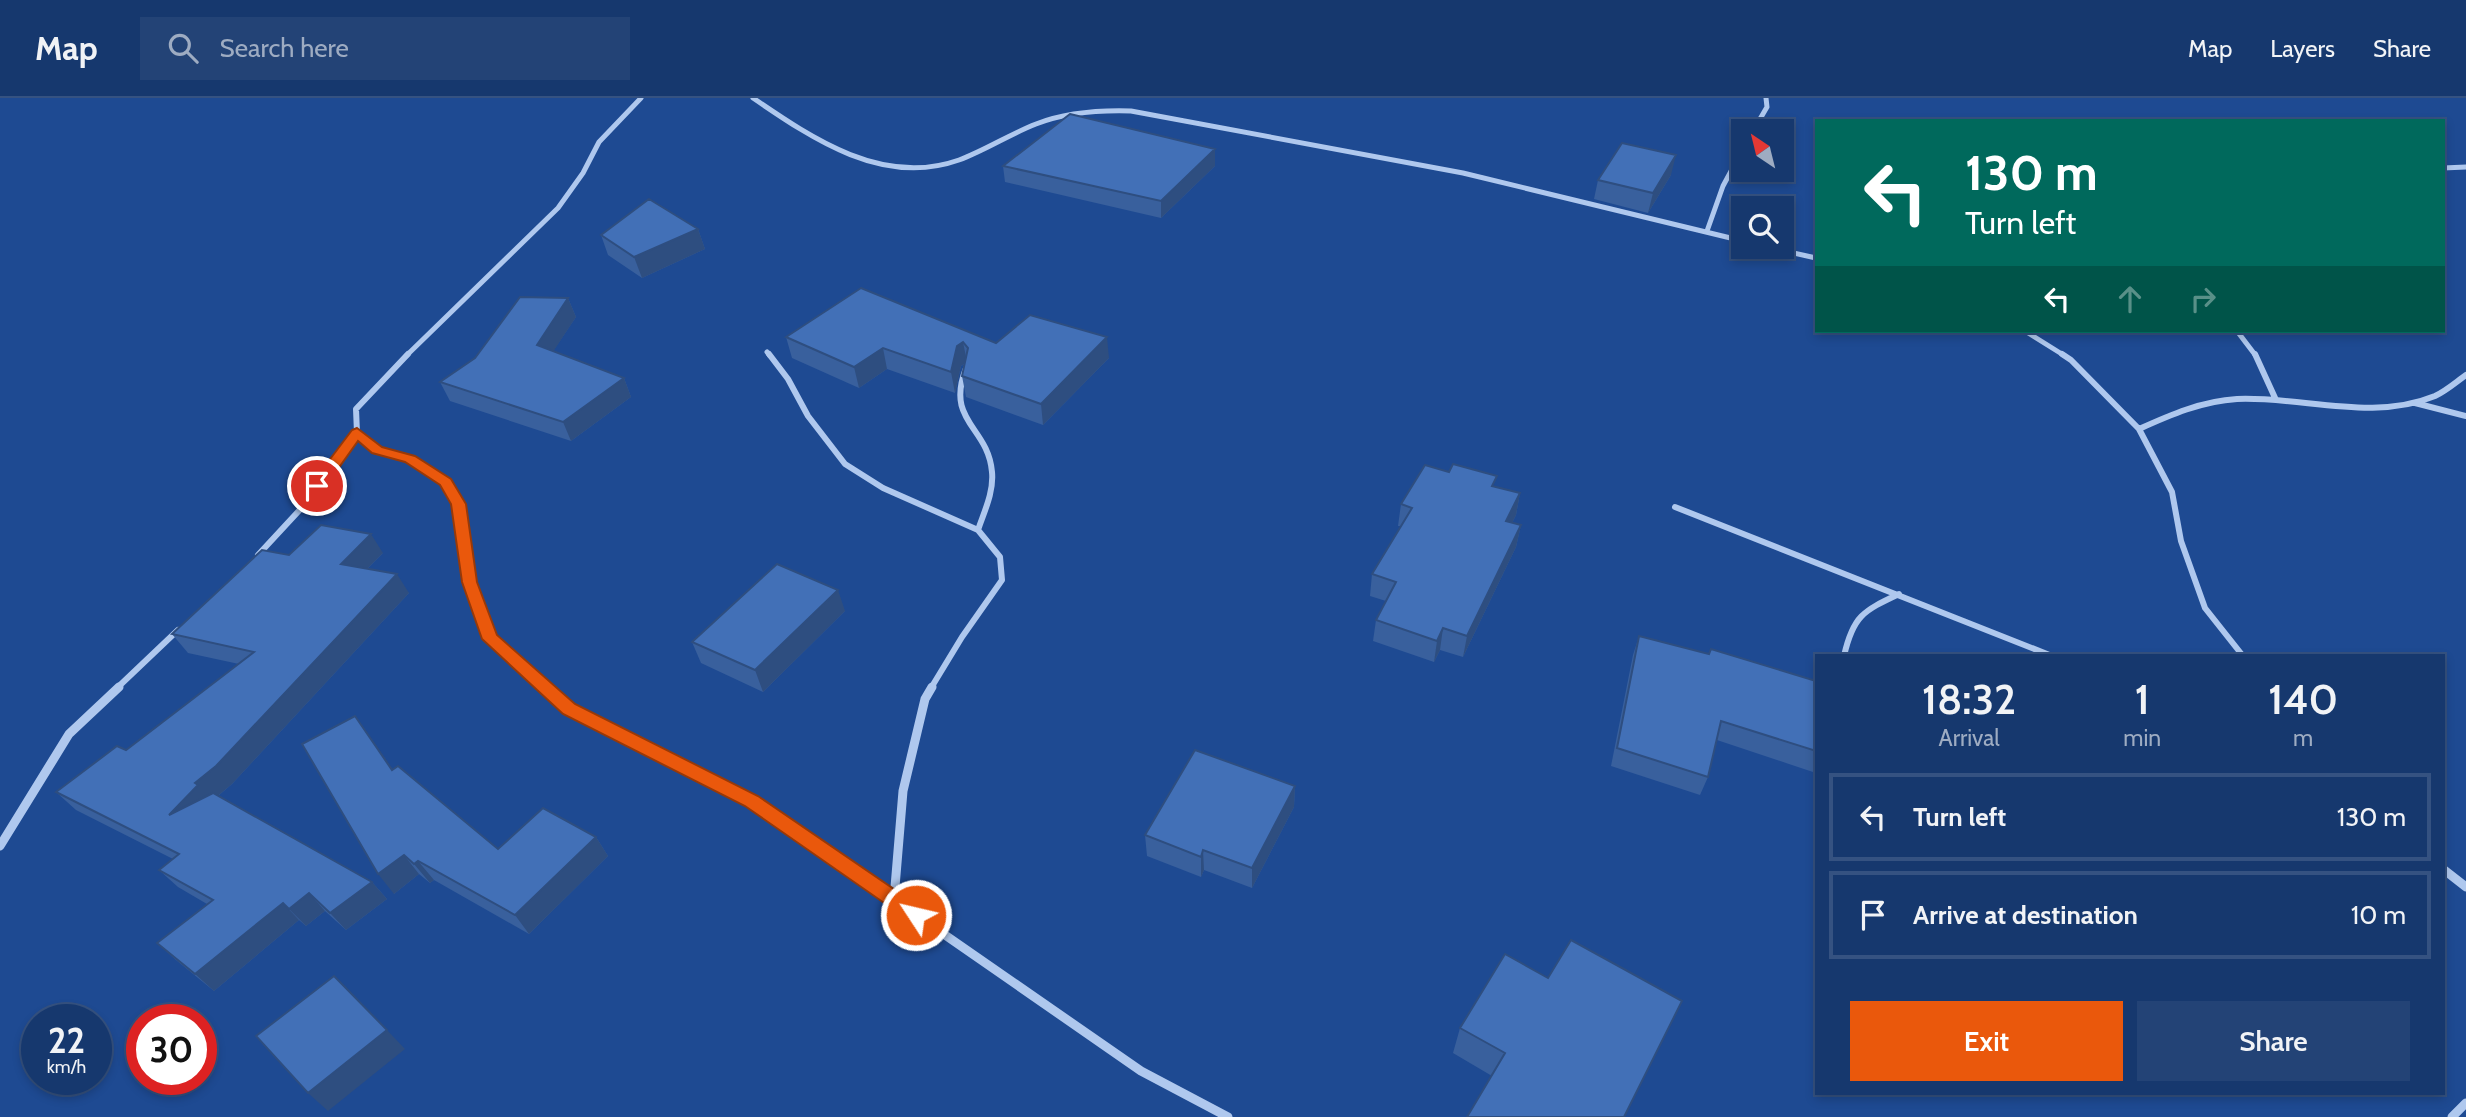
<!DOCTYPE html>
<style>
:root{--surface:#16386e;--page:#234376;--text:#f1f3f6;--muted:#9eacc2;--line:#355281;--accent:#ea580c}
body{margin:0;font-family:Cabin,sans-serif;background:var(--page);color:var(--text);height:100vh;display:flex;flex-direction:column;font-size:26px;white-space:nowrap}
*{box-sizing:border-box;margin:0}
p{font-size:23px;color:var(--muted)}
.icon{flex:none;width:38px;height:38px;fill:none;stroke:currentColor;stroke-width:2;stroke-linecap:round;stroke-linejoin:round}
.map{position:relative;flex:1;overflow:hidden}
.drawer{position:absolute;left:1815px;top:556px;width:630px;height:441px;display:flex;flex-direction:column;background:var(--surface);border-radius:0px;box-shadow:0 4px 10px #0003,0 0 0 2px var(--line)}
.drawer>*{flex:none}
.top-card{position:absolute;left:1815px;top:21px;width:630px;height:214px;border-radius:0px;box-shadow:0 4px 10px #0003,0 0 0 2px var(--line);background:#00695c;color:#fff;overflow:hidden}
.needle{width:46px;rotate:325deg}
.fabs{position:absolute;left:1731px;top:21px;display:grid;gap:14px}
.fabs a{display:grid;place-items:center;width:63px;height:63px;border-radius:0px;background:var(--surface);box-shadow:0 4px 10px #0003,0 0 0 2px var(--line);font-size:35px}
.speed{position:absolute;left:21px;top:906px;display:flex;gap:14px;font-size:35px;font-weight:700;text-align:center}
.speed>*{display:grid;place-content:center;width:91px;height:91px;border-radius:50%;background:var(--surface);box-shadow:0 4px 10px #0003,0 0 0 2px var(--line);line-height:1}
.speed small{font-size:18px;font-weight:400}
.speed .limit{border:10px solid #d22;background:#fff;color:#111}
.pin{position:absolute;display:grid;place-items:center;width:60px;height:60px;color:#fff;margin:-30px;border:4px solid #fff;border-radius:50%;box-shadow:0 2px 7px #0007}
.me{position:absolute;width:77px;margin:-38px;rotate:305deg;stroke-linejoin:round;filter:drop-shadow(0 0 5px #0008)}
.turn{display:flex;align-items:center;gap:24px;height:147px;padding:0 35px;font-size:32px}
.turn .icon{width:91px;height:91px;stroke-width:2.5}
.turn b{display:block;font-size:49px;line-height:60px}
.lanes{display:flex;align-items:center;height:66px;padding:0 35px;background:#0003;justify-content:center;gap:35px;direction:ltr}
.lanes .off{opacity:.35}
.eta{display:flex;justify-content:space-evenly;align-items:center;height:119px;text-align:center}
.eta b{font-size:42px;font-weight:600;line-height:49px}
.cta{display:flex;gap:14px;margin-top:auto;padding:14px 35px}
.cta a{flex:1;height:80px;border-radius:0px;background:var(--accent);color:#fff;font-size:28px;font-weight:600;line-height:80px;text-align:center}
.cta a+a{background:var(--page);color:var(--text)}
ul{padding:0;list-style:none}
li{display:flex;align-items:center;gap:21px;height:88px;margin:0 14px 10px;padding:0 21px;border:4px solid var(--line);border-radius:0px}
li div{flex:1}
li b{display:block;font-size:26px}
li em{font-style:normal}
header{display:flex;align-items:center;gap:42px;box-sizing:border-box;height:98px;padding:0 35px;background:var(--surface);border-bottom:2px solid var(--line)}
header strong{font-size:33px}
nav{display:flex;gap:38px;margin-inline-start:auto;font-size:24px}
.search{width:490px;height:63px;background:var(--page);display:flex;align-items:center;gap:18px;box-sizing:border-box;padding:0 24px;border-radius:0px;color:var(--muted);font-size:26px}
.map>svg:first-child{display:block}
.lines{fill:none;stroke-linecap:round;stroke-linejoin:round}
.street-far2{stroke:#afc8ee;stroke-width:5}
.street-far1{stroke:#afc8ee;stroke-width:6}
.street{stroke:#afc8ee;stroke-width:9}
.wall{fill:#39609d}
.shaded-wall{fill:#2e4e80}
.building{fill:#4270b7;stroke:#2e4e80;stroke-width:2}
.route{fill:#ea580c;stroke:#983908;stroke-width:2}
</style>
<header>
<strong>Map</strong>
<div class="search"><svg class="icon" aria-label="search" viewBox="0 0 24 24"><circle cx="10" cy="10" r="6"/><path d="M15 15l6 6"/></svg>Search here</div>
<nav><a>Map</a><a>Layers</a><a>Share</a></nav>
</header>
<div class="map">
<svg width="2466" height="1019" viewBox="0 0 2466 1019">
<rect width="100%" height="100%" fill="#1e4a92"/>
<g class="lines">
<path class="street-far2" d="M753,0C813,41 883,89 959,62C986,52 1010,36 1036,26C1067,14 1099,12 1131,13L1463,75L1743,143
M1753,33L1767,9L1766,0
M2443,70L2466,69
M1707,133L1723,88L1743,51
M1767,149L1816,160
M2025,233L2065,258
M2237,233L2256,258
M767,254L770,258
M406,258L558,110L583,75L599,44L641,0"/>
<path class="street-far1" d="M408,256L356,311L357,335L377,352L410,361L446,384L459,406L470,484L490,541L546,590
M769,256L788,281L808,318L845,366L883,390L978,432L1000,459L1002,482L962,539L931,590
M2062,256L2071,262L2139,331L2172,394L2181,443L2205,510L2243,558
M2255,256L2276,302
M966,270C945,324 988,328 992,374C994,394 984,414 978,432
M2415,305L2466,318
M2139,331C2170,317 2202,303 2237,301C2302,298 2372,324 2435,298C2446,293 2456,284 2466,277
M1675,409L2052,558
M258,457L308,403L327,373L357,335
M1844,558C1853,518 1863,513 1899,496
M117,590L178,532"/>
<path class="street" d="M544,589L569,611L752,703L1141,973L1228,1019
M0,748L69,636L119,589
M2443,771L2466,789
M894,801L903,693L925,601L932,589
M2452,1019L2466,1005"/>
</g>
<path class="wall" d="M1003,68H1215L1161,120L1005,84Z
M1671,77L1648,115L1594,101L1598,82Z
M698,131L705,151L642,180L608,157L601,137Z
M568,200L576,219L553,253L624,280L631,299L571,343L450,303L440,284Z
M786,239L996,245L1109,260L1043,327L966,299L962,278L965,266L961,268L955,295L887,271L859,290L792,260Z
M1495,389L1520,395L1516,417L1512,425L1521,427L1516,449L1463,559L1440,552L1434,564L1373,543L1376,522L1386,503L1370,498L1372,476L1401,428H1398L1401,406Z
M383,455L367,471L409,495L232,686L218,698L372,784L387,801L346,832L325,813L306,828L299,822L214,893L176,862L157,845L207,806L178,789L159,772L173,761L76,712L56,694L126,652L239,566L188,555L172,536Z
M845,513L763,594L701,565L692,544Z
M1639,538L1816,583V675L1717,642L1708,679L1700,697L1611,668L1633,557Z
M355,618L392,671L498,751L596,739L608,758L529,836L434,782L430,785L419,776L394,796Z
M1295,688L1294,709L1252,790L1204,772L1201,779L1147,758L1145,737Z
M1548,880L1492,978L1453,955L1460,930Z"/>
<path class="shaded-wall" d="M1215,51V68L1161,120V103Z
M1676,57L1671,77L1648,115L1653,95Z
M698,131L705,151L642,180L634,159Z
M568,200L576,219L545,266L537,247Z
M1107,239L1109,260L1043,327L1041,306Z
M963,244L967,264L961,268L955,295L951,274L957,248Z
M883,250L887,271L859,290L854,269Z
M624,280L631,299L571,343L563,324Z
M1520,395L1516,417L1502,445L1506,423Z
M1521,427L1516,449L1463,559L1467,538Z
M371,436L383,455L353,485L341,466Z
M397,476L409,495L232,686L213,702L169,717L195,685Z
M838,492L845,513L763,594L755,572Z
M1443,530L1440,552L1434,564L1437,543Z
M355,618L370,638L407,692L392,672Z
M1295,688L1294,709L1252,790V770Z
M596,739L608,758L529,836L515,817Z
M1203,752L1204,772L1201,779V759Z
M404,757L419,776L394,796L378,776Z
M418,763L434,782L430,785L414,766Z
M372,784L387,801L346,832L330,815Z
M309,795L325,813L306,828L289,811Z
M283,805L299,822L214,893L195,876Z
M387,932L405,951L328,1013L308,995Z"/>
<path class="building" d="M1070,16L1215,51L1161,103L1003,68Z
M1622,45L1676,57L1653,95L1598,82Z
M649,101L698,131L634,159L601,137Z
M861,190L996,245L1030,217L1107,239L1041,306L962,278L968,250L963,244L957,248L951,274L883,250L854,269L786,239Z
M520,199L568,200L537,247L624,280L563,324L440,284L475,260Z
M1453,366L1497,378L1492,388L1520,395L1506,423L1521,427L1467,538L1443,530L1437,543L1376,522L1396,484L1372,476L1412,410L1401,406L1425,367L1449,374Z
M321,427L371,436L341,466L397,476L216,668L195,685L198,687L169,717L213,695L372,784L330,815L309,795L289,811L283,805L195,876L157,845L213,802L159,772L179,756L56,694L117,648L126,652L254,554L172,536L262,452L289,457Z
M777,466L838,492L755,572L692,544Z
M1639,538L1709,556L1711,551L1816,583V653L1721,623L1708,679L1617,650Z
M355,618L392,672L398,668L498,751L543,710L596,739L515,817L418,763L414,766L404,757L378,776L302,646Z
M1195,652L1295,688L1252,770L1203,752L1201,759L1145,737Z
M1571,842L1682,903L1624,1019H1467L1505,955L1460,930L1505,856L1548,880Z
M334,878L387,932L308,995L256,938Z"/>
<path class="route" d="M357,330L382,349L415,358L451,381L466,406L477,484L497,537L575,606L758,698L923,811L926,817L923,823L916,826L910,823L745,708L563,616L482,541L462,484L451,406L440,387L405,364L372,355L358,343L323,392H312L310,388L312,385L352,332Z"/>
</svg>
<div class="fabs">
<a><svg class="needle" viewBox="-14 -14 28 28"><path d="M0-13l5 13h-10z" fill="#e53935"/><path d="M0 13l5-13h-10z" fill="#9eacc2"/></svg></a>
<a><svg class="icon" aria-label="search" viewBox="0 0 24 24"><circle cx="10" cy="10" r="6"/><path d="M15 15l6 6"/></svg></a>
</div>
<div class="speed"><div>22<small>km/h</small></div><div class="limit">30</div></div>
<div class="pin" style="left:317px;top:388px;background:#d93025"><svg class="icon" aria-label="arrive" viewBox="0 0 24 24"><path d="M6 21V4h12l-3 4 3 4H6"/></svg></div>
<svg class="me" style="left:916px;top:817px" viewBox="-20 -20 40 40"><circle r="17" fill="#ea580c" stroke="#fff" stroke-width="3"/><path d="M0-11L8 9 0 5-8 9z" fill="#fff"/></svg>
<div class="top-card">
<div class="turn"><svg class="icon" aria-label="left" viewBox="0 0 24 24"><path d="M17 20v-9H6M10 6l-5 5 5 5"/></svg><div><b>130 m</b>Turn left</div></div>
<div class="lanes"><svg class="icon" aria-label="left" viewBox="0 0 24 24"><path d="M17 20v-9H6M10 6l-5 5 5 5"/></svg><svg class="icon off" aria-label="ahead" viewBox="0 0 24 24"><path d="M12 20V5M6 11l6-6 6 6"/></svg><svg class="icon off" aria-label="right" viewBox="0 0 24 24"><path d="M7 20v-9h11M14 6l5 5-5 5"/></svg></div>
</div>
<section class="drawer">
<div class="eta">
<div><b>18:32</b><p>Arrival</p></div>
<div><b>1</b><p>min</p></div>
<div><b>140</b><p>m</p></div>
</div>
<ul>
<li><svg class="icon" aria-label="left" viewBox="0 0 24 24"><path d="M17 20v-9H6M10 6l-5 5 5 5"/></svg><div><b>Turn left</b></div><em>130 m</em></li>
<li><svg class="icon" aria-label="arrive" viewBox="0 0 24 24"><path d="M6 21V4h12l-3 4 3 4H6"/></svg><div><b>Arrive at destination</b></div><em>10 m</em></li>
</ul>
<div class="cta"><a>Exit</a><a>Share</a></div>
</section>
</div>
